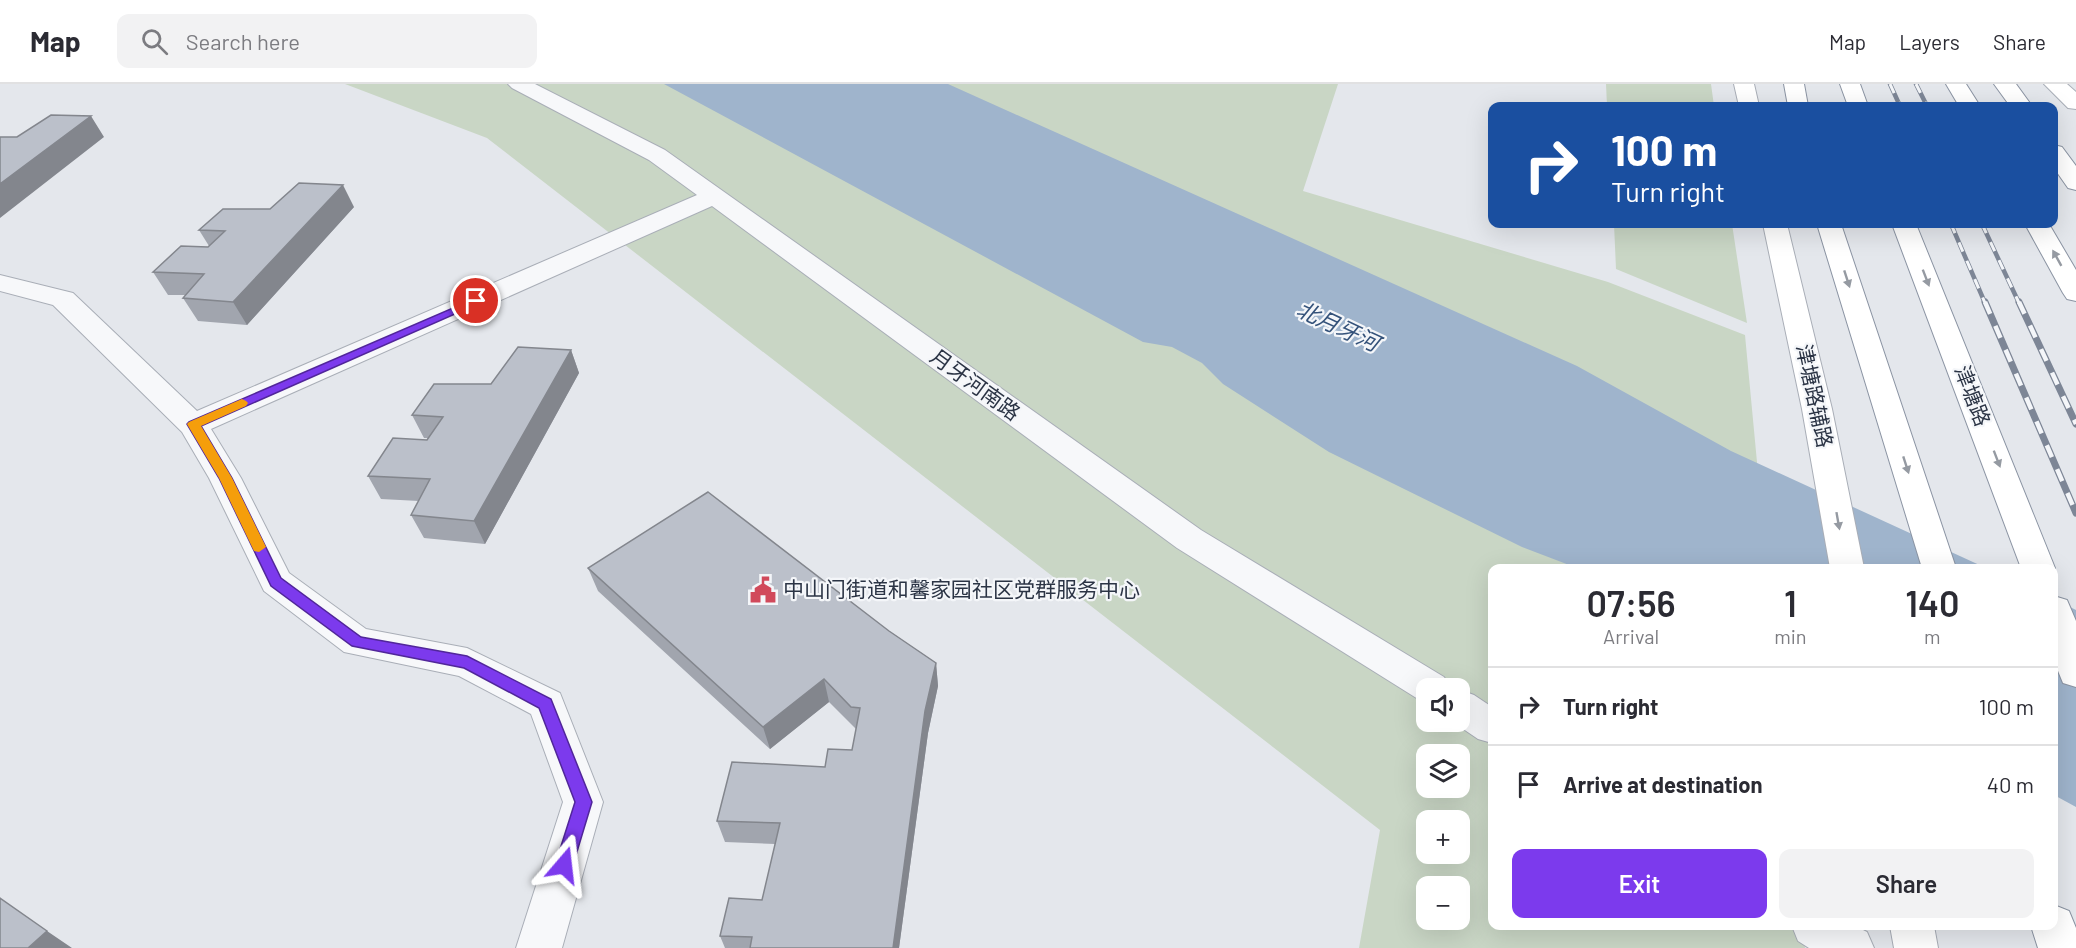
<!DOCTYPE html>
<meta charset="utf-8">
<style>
:root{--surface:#fff;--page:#f2f2f3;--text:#2b2b33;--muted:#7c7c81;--line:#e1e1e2;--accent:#7c3aed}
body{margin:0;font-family:Barlow,"Noto Sans SC",sans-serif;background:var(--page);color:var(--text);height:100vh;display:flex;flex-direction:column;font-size:22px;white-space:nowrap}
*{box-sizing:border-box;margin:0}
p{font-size:20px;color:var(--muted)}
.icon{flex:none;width:33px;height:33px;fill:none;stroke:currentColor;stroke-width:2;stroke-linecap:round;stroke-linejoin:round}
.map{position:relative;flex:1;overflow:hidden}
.sheet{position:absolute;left:1488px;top:480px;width:570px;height:366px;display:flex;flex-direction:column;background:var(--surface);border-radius:12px;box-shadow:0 6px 24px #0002}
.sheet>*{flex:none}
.guide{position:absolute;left:1488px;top:18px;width:570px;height:126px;border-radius:12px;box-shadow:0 6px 24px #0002;background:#1a4fa0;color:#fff;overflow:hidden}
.tools{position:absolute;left:1416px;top:594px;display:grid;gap:12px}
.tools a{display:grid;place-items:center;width:54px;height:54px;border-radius:12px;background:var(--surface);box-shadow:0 6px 24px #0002;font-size:30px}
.pin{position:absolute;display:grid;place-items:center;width:51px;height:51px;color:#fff;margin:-26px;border:3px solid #fff;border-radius:50%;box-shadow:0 2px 6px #0007}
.me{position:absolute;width:66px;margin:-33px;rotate:17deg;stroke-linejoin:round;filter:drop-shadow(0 0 4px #0008)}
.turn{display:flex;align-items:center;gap:21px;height:126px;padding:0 24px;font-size:27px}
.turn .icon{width:78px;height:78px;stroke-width:2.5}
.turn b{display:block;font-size:42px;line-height:51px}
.eta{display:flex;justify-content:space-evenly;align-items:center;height:102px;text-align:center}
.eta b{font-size:36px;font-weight:600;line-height:42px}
.button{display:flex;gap:12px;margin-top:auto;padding:12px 24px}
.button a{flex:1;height:69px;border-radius:12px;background:var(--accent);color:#fff;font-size:24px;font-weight:600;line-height:69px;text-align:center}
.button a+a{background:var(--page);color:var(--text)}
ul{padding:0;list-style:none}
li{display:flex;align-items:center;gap:18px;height:78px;padding:0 24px;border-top:2px solid var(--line)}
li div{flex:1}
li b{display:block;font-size:22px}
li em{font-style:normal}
header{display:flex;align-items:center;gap:36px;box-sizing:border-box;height:84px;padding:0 30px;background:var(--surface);border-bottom:2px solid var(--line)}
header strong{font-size:28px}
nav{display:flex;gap:33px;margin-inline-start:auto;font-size:21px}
.search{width:420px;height:54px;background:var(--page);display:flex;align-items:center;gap:15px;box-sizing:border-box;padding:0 21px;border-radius:12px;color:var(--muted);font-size:22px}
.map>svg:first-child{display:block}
.green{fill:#c9d6c5;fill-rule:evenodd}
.water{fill:#9fb4cc}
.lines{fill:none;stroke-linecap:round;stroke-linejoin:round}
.street-casing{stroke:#a9aeb7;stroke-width:2}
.secondary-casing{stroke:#a9aeb7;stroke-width:2}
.highway-casing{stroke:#8b94a3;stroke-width:2}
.street{fill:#f7f8fa;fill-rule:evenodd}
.secondary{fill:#fff;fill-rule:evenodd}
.highway{fill:#fff;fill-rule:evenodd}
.rail-far1-casing{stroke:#7d8696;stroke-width:4.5}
.rail-casing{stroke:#7d8696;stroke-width:7}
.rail-far1{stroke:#f4f6f9;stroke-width:3;stroke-dasharray:10;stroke-linecap:butt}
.rail{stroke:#f4f6f9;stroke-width:4.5;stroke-dasharray:13;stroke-linecap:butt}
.wall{fill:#a1a5ae}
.shaded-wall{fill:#83868d}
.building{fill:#bbc0ca;stroke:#83868d;stroke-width:1.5}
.oneway{fill:#959aa2}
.route{fill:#7c3aed;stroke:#51269a;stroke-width:1.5}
.slow{fill:#f59e0b}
.labels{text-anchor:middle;stroke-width:4.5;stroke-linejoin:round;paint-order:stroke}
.street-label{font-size:21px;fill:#2b3445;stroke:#f4f6f9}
.poi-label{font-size:21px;fill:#2b3445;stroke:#f4f6f9;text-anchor:start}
.water-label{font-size:22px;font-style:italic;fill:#34527a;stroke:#f4f6f9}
</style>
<header>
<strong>Map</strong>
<div class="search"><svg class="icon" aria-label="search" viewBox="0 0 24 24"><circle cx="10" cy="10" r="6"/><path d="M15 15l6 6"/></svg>Search here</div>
<nav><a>Map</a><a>Layers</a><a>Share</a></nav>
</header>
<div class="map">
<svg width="2076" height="864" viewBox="0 0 2076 864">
<rect width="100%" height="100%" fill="#e4e7ec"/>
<path class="green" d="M345,0H1338L1303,107L1608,198L1745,251L1767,484H1492V842H1802L1805,864H1359L1380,746L487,54ZM1426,604H1460V638H1426ZM1426,670H1460V704H1426ZM1426,736H1460V770H1426ZM1426,802H1460V836H1426Z
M1606,0H1711L1714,22H1607Z
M1614,140H1732L1747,239L1616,185Z"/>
<path class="water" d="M664,0H948L1577,282L1731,367L1986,484H1577L1522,463L1329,368L1223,300L1202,279L1172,263L1143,258Z
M2054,515L2076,526V723L2054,711Z"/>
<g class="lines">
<g class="street-casing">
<path id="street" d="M508,0H535L665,66L1201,446L1444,593L1450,604H1426V618L1418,615L1177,464L712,122L211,345L241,394L289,489L366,545L467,564L560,609L603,718L562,864H516L563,718L531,630L459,592L344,568L264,507L209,394L182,348L53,221L0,207V191L73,209L197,327L697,111L649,76L512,4Z
M1460,606L1474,611L1492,623V659L1478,655L1453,638H1460Z
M1792,842H1855L1867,848L1874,864H1809L1798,857Z"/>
</g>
<g class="secondary-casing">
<path id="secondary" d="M1734,0H1754L1759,22H1739Z
M2044,0H2067L2076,8V25L2068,24Z
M1763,140H1787L1832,325L1864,484H1830L1802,325Z
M1890,842H1934L1938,864H1894Z"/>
</g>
<g class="highway-casing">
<path id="highway" d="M1784,0H1804L1808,22H1788Z
M1840,0H1860L1868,22H1848Z
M1946,0H1966L1980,22H1959Z
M1994,0H2016L2032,22H2010Z
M2054,61L2062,63L2076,82V106L2068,104L2054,84Z
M1817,140H1841L1956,484H1922Z
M1892,140H1916L2055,484L2054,487V484H2021Z
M2025,140H2049L2076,186V217L2067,215L2063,209Z
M2054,512L2067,516L2076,537V603L2063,599L2054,577Z
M2054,821L2069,827L2076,844V864H2038L2031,842H2054Z"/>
</g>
<use href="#street" class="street"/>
<use href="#secondary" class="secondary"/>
<use href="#highway" class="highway"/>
<g class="rail-far1-casing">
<path id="rail-far1" d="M1890,0L1900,22
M1916,0L1927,22
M1951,140L1985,219
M1982,140L2019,219"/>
</g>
<g class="rail-casing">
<path id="rail" d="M1985,218L2076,429
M2019,218L2076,340"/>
</g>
<use href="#rail-far1" class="rail-far1"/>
<use href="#rail" class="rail"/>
</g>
<path class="wall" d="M354,123L247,241L198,237L183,214L185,211H168L153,188L208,163L209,162L199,146L270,125Z
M571,266L579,289L485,460L424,454L411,431L419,417L381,415L368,392L427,356L428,354H424L412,331L491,300Z
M588,484L889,547L936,579L938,602L928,649L899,864H725L720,852L762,816L775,760L725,758L717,737L825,683L852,666L856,645L829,618L770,665L598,507Z"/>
<path class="shaded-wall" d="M91,32L104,53L0,134V100Z
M343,101L354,123L247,241L233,218Z
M571,266L579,289L485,460L474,437Z
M936,579L938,602L928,649L899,864H893L925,627Z
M824,595L829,618L770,665L763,643Z
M47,847L72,864H28Z"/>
<path class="building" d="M51,31L91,32L0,100V53H17Z
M299,99L343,101L233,218L183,214L204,190L153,188L181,162L208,163L225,147L199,146L223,125H270Z
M518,263L571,266L474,437L411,431L430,395L368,392L393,354L427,356L443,333L412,331L434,300H491Z
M708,408L889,547L936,579L925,627L893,864H750L752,853L720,852L729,814L762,816L780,739L717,737L732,678L825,683L828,665L852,666L860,624L851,623L824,595L763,643L588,484Z
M0,814L47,847L28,864H0Z"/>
<defs><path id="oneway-solid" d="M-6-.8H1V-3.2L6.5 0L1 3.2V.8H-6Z" transform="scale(1.5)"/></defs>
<g class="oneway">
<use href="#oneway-solid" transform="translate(2057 174) rotate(-119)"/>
<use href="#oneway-solid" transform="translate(1926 194) rotate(69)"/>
<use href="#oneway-solid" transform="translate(1847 195) rotate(72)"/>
<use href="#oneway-solid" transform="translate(1997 375) rotate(69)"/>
<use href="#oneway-solid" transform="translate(1906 381) rotate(72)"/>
<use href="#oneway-solid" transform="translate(1838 437) rotate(80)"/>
</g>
<path class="route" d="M476,214L481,217L480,219L201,342L232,394L281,494L361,553L467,572L551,615L592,718L573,781L570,787L564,789L558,787L555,781L575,718L539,624L464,584L352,562L271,502L219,394L187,340L189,338Z"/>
<path class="slow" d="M242,315L246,317L248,319L246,322L201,342L232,394L266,463L259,468L254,467L219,394L187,340L189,338Z"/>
<defs>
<g id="civic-bare" transform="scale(2.07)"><path d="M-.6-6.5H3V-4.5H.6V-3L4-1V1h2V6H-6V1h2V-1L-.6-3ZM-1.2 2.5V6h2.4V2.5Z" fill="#d1495b" stroke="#f4f6f9" stroke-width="2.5" paint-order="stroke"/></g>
</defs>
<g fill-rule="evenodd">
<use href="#civic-bare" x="763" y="506"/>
</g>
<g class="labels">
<g class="street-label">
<text transform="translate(975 301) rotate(36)" y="7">月牙河南路</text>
<text transform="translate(1814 312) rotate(78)" y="7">津塘路辅路</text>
<text transform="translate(1972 312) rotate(69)" y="7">津塘路</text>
</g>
<g class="poi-label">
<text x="783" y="513">中山门街道和馨家园社区党群服务中心</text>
</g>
<g class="water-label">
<text transform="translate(1338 242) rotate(25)" y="8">北月牙河</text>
</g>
</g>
</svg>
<div class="tools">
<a><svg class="icon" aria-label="sound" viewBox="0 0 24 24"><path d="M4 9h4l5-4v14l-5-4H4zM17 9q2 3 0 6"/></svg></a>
<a><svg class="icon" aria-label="layers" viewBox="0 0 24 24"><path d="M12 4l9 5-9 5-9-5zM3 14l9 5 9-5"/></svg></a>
<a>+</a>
<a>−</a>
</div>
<div class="pin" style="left:476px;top:217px;background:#d93025"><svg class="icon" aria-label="arrive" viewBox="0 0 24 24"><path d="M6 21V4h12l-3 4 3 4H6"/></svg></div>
<svg class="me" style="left:564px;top:781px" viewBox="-20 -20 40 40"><path d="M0-17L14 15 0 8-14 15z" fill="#7c3aed" stroke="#fff" stroke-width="4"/></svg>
<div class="guide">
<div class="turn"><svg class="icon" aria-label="right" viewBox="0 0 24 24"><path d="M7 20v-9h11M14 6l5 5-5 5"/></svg><div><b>100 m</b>Turn right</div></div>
</div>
<section class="sheet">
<div class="eta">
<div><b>07:56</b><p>Arrival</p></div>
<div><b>1</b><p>min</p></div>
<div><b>140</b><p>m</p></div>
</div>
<ul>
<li><svg class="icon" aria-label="right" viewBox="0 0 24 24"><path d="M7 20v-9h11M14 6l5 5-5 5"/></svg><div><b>Turn right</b></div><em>100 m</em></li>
<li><svg class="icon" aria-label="arrive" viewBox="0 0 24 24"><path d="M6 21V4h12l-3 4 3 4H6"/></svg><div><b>Arrive at destination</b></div><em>40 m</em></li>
</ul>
<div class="button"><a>Exit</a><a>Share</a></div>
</section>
</div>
